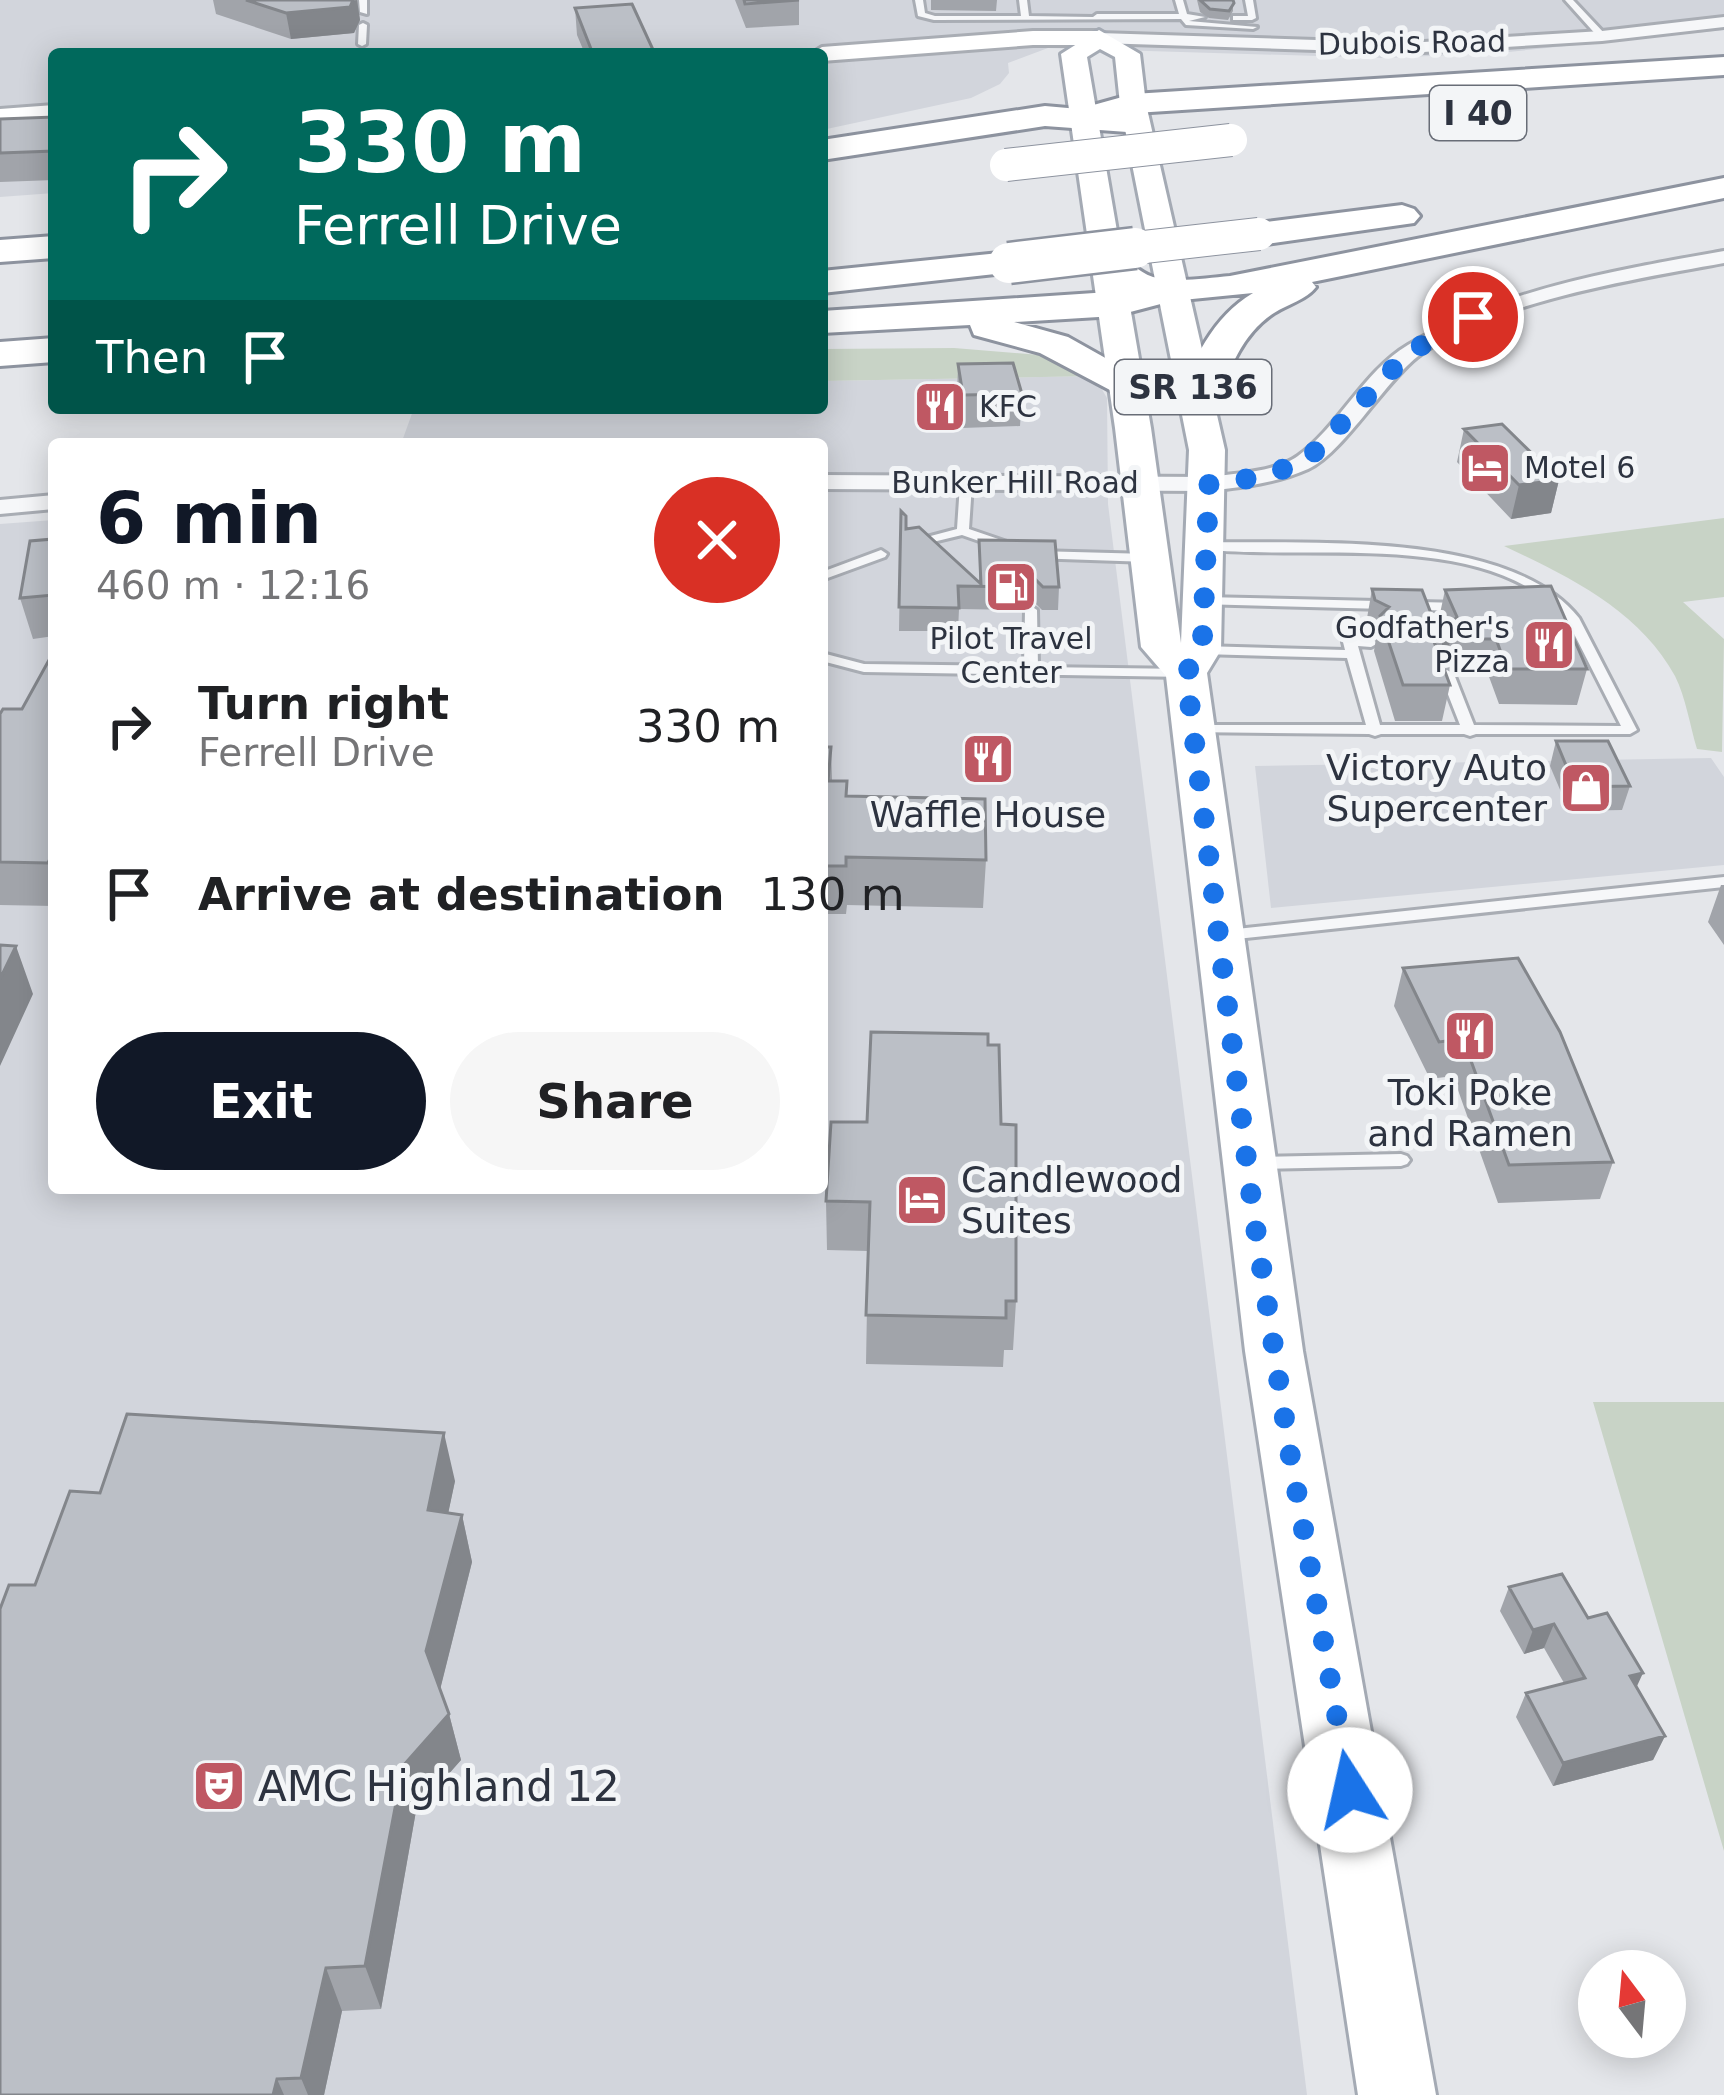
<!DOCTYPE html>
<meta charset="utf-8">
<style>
:root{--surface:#fff;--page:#f6f6f6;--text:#202124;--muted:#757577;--accent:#111827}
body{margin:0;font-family:"DejaVu Sans",sans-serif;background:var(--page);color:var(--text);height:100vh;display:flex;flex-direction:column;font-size:45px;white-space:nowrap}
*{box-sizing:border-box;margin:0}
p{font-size:39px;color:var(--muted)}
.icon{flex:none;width:66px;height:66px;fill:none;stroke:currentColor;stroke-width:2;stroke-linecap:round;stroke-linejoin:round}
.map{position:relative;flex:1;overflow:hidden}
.details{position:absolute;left:48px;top:438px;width:780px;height:756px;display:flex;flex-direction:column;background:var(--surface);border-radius:12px;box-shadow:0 6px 30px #0003}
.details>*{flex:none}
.hud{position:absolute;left:48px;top:48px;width:780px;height:366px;border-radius:12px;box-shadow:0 6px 30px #0003;background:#00695c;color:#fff;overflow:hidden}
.needle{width:78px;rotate:344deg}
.tools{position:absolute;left:1578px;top:1950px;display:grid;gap:24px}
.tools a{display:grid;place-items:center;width:108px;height:108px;border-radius:50%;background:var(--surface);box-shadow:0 6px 30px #0003;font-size:60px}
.pin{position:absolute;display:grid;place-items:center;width:102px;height:102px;color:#fff;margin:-51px;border:6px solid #fff;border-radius:50%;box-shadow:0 3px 12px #0007}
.me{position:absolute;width:132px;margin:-66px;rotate:350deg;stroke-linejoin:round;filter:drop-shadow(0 0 9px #0008)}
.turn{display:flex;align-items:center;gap:42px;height:252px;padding:0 48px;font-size:54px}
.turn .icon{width:156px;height:156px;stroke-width:2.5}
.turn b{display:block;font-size:84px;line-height:102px}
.then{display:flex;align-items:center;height:114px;padding:0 48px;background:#0003;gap:24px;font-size:45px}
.round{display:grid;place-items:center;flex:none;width:126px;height:126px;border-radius:63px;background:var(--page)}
.overview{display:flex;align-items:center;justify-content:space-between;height:204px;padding:0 48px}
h1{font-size:72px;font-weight:700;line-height:90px;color:var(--accent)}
.button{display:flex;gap:24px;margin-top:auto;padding:24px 48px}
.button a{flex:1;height:138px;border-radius:72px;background:var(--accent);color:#fff;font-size:48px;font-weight:700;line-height:138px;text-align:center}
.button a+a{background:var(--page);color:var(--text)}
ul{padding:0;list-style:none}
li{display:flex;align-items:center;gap:36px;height:168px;padding:0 48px}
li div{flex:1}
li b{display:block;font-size:45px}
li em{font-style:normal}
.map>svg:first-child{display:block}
.built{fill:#d2d5dc}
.green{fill:#c8d3c6}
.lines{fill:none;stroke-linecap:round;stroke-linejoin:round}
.lane-casing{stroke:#a9adb4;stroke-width:6}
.street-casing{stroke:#a9adb4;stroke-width:6}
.secondary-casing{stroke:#a9adb4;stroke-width:6}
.primary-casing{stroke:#a4aab4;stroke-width:6}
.highway-casing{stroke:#8d939f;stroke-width:6}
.lane{fill:#f6f7f9;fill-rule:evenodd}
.street{fill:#f6f7f9;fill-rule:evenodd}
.secondary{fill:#fff;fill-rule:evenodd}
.primary{fill:#fff;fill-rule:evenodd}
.highway{fill:#fff;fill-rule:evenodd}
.highway-bridge-far1-casing{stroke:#8d939f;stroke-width:34;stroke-linecap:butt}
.highway-bridge-casing{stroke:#8d939f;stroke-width:45;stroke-linecap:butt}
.highway-bridge-far1{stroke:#fff;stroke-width:32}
.highway-bridge{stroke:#fff;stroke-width:40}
.wall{fill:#a1a4aa}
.shaded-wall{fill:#83868b}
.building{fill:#bbbfc6;stroke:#83868b;stroke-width:3}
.route{stroke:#1a73e8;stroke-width:21;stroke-dasharray:0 37.8}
.labels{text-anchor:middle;stroke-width:10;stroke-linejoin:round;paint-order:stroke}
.far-street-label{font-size:30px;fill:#2d3340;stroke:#f3f5f7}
.far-poi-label{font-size:30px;fill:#2d3340;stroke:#f3f5f7;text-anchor:start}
.shield{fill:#f3f5f7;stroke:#686d77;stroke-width:3}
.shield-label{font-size:33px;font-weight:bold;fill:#2d3340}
.poi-label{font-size:36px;fill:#2d3340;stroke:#f3f5f7}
.near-poi-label{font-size:42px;fill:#2d3340;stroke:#f3f5f7;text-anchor:start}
</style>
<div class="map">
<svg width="1724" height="2095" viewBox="0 0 1724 2095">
<rect width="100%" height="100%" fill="#e4e6ea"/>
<path class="built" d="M0,0H1724V30L1498,53L1384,58L1048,48L1008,63L1009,73L1000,84L971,98L822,130V54H54V193L0,197Z
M1094,376L1107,398L1108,504L1307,2095H0V524L54,520V1188H822V444H401L414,408H822V381Z
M1711,758L1724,777V865L1271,908L1255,766Z"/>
<path class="green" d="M954,348L1052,356L1094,376L822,381V349Z
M1724,518V597L1683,602L1724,639L1722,752L1697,749C1690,726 1686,698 1675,676C1639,610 1568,576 1504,546Z
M1593,1402H1724V1851Z"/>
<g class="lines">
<g class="lane-casing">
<path id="lane" d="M359,0H367V14L360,12Z
M915,0H923L925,13L935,16H1021L1019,0H1027L1029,16L1093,17L1097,14H1179L1175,0H1183L1187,14L1205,17L1189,21L1257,27L1253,29L1186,25L1181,19L934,20L918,16Z
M1245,0H1253L1256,18L1252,20H1233V16H1248Z
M1565,0H1573L1605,34V38H1599Z
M363,23L367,25L366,44L362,46L358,44L359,25Z
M966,480L972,484L969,529L1010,543V549H1002L962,535L908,548V542L957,529L960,484Z
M1206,542C1309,544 1510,530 1579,618L1637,730L1630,734H1476L1470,736L1464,734H1381L1375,736L1369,734L1188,732V726L1193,725H1366L1347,658L1202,654L1195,650L1202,646L1345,650L1343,642C1351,636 1370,637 1378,643L1371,647L1358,646L1380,725H1460L1440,674L1447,670L1454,674L1474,725L1621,726L1567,620C1490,527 1307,562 1202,549V543Z
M881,550L887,554L885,557L822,580V572Z
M1036,551L1149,554L1155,558L1149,562L1032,558V552Z
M1204,597L1462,603L1468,607L1462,611L1199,604V598Z
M1031,606L1037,610L1038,667L1186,669L1193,673L1186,677L864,672L822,661V653L864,664L1024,666L1025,610Z
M1724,877V887L1227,940L1219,935L1227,930Z
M1401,1154L1407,1156L1410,1160L1407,1164L1401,1166L1253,1169L1247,1167L1244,1163L1247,1159L1253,1157Z"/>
</g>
<g class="street-casing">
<path id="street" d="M1724,17V27L1602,41L1407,53L1099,43L1091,38L1099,33L1407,43L1602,31Z
M1724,251V263C1635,279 1489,302 1417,357C1384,383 1342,454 1308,469C1277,483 1242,487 1209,491L822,489V475L1209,477C1236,473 1276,472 1298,456C1339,426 1364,371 1408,345C1502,289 1617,270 1724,251Z
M54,495V509L0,514V500Z"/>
</g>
<g class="secondary-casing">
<path id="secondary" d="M1033,31H1099L1110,38L1099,45H1033L822,61V54H811L822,47Z
M54,105V119L0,123V109Z"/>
</g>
<g class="primary-casing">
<path id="primary" d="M1099,30L1140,54L1146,104L1225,450L1221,650L1207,673L1303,1351L1436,2095H1358L1245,1351L1166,676L1141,647L1115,428L1061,54ZM1100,49L1115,57L1120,104L1189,450L1181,643L1151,428L1087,57Z"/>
</g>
<g class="highway-casing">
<path id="highway" d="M1724,57V75L1135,113L1143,122L1127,132L1045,126L822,160V140L1045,106L1079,109L1133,94Z
M1724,178V198L1312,282L1316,287C1306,300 1288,304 1274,313C1242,334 1230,368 1217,403L1211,412H1183L1177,403C1193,361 1212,317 1253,293L1172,301L1115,316L1014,322L1068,337L1141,378L1147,387L1141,396L1127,399L1040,353L974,335L970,325L822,333V311L1124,291L1106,281L1090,261L1095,253C1123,246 1129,269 1153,277C1177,283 1206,278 1230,276Z
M1402,205L1414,209L1420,216L1414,223L1259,245L1246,242L1241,234L1246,226L1259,223Z
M54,236V258L0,262V240Z
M1009,252L1022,255L1027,263L1022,271L822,293V271Z
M54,338V362L0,366V342Z"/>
</g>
<use href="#lane" class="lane"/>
<use href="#street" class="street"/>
<use href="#secondary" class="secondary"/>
<use href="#primary" class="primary"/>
<use href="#highway" class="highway"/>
<g class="highway-bridge-far1-casing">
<path id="highway-bridge-far1" d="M1006,165L1231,140
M1109,251L1259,234"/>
</g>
<g class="highway-bridge-casing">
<path id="highway-bridge" d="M1009,263L1135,248"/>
</g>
<use href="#highway-bridge-far1" class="highway-bridge-far1"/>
<use href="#highway-bridge" class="highway-bridge"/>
</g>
<path class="wall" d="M213,0H357L360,20L354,33L291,39L216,14Z
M735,0H799V25L746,28Z
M931,0H997L996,11L931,10Z
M1197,0H1233V11L1228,20L1209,18L1200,12Z
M575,8L655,54H585L577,35Z
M54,117V180L0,182V119Z
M958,364L1022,394L1020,426L962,428L957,396Z
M1464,429L1559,480L1551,513L1511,519L1457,462Z
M901,511L906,529L979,582V540L1059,587L1058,610H1042L1034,602L1021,610L959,609L958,631H899Z
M54,539V636L33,639L20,598Z
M1372,589L1438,623L1445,590L1587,669L1577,705L1499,704L1488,674H1459L1445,666L1443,667L1450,685L1442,721H1395L1374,651L1376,638L1369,635L1366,624Z
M54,651V906L0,905V714L22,709Z
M1556,741L1630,786L1622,810L1569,811L1550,766Z
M822,747H831L832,781H847V796L986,860L983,908L847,905L846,914H822Z
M1721,885H1724V945L1708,922Z
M1403,968L1613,1162L1600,1199L1498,1203L1453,1076L1430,1079L1394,1006Z
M988,1045L1001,1124L1016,1301L1013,1350H1004L1003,1367L866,1364L868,1251L827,1250L826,1201L867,1122Z
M455,1481L448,1513L462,1515L472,1562L440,1689L449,1714L461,1760L416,1811L381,2009L342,2011L324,2095H0L35,1585L100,1493Z
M1509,1587L1588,1618L1636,1687L1665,1736L1653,1760L1553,1786L1516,1717L1526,1693L1564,1683L1544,1648L1524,1654L1500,1611Z"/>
<path class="shaded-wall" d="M357,0L360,20L354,33L291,39L286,13Z
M1559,480L1551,513L1511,519L1519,485Z
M1035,579L1034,602L1021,610L1022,587Z
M1452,631L1445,666L1436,674L1443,639Z
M54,850V882L48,863Z
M16,946L33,994L0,1066V979Z
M444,1433L455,1481L439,1557L428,1510Z
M462,1515L472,1562L438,1698L426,1651Z
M1554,1624L1544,1648L1524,1654L1533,1630Z
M1643,1673L1632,1697L1630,1676Z
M449,1714L461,1760L416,1811L381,2009L365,1966L403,1766Z
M1665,1736L1653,1760L1553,1786L1563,1763Z
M326,1968L342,2011L324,2095H308L301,2078Z
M277,2079L284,2095H273Z"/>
<path class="building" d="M246,0H353L350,7L286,13Z
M744,0H799L745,4Z
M1200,0H1233L1234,3L1229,11L1210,9Z
M632,4L655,54H593L575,8Z
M54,117V151L0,153V119Z
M1013,363L1022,394L963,395L958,364Z
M1502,424L1559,480L1519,485L1464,429Z
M901,511L906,516V529L919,527L981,584L979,540L1055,541L1059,587H1043L1035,579L1022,587L958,586L959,608L899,607Z
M54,539V595L20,598L30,541Z
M1551,586L1587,669H1507L1496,639H1467L1452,631L1443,639H1433L1450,685H1403L1380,616L1389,607L1375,600L1372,589L1422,590L1434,621L1448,627L1457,617L1445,590Z
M54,651V850L48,863L0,862V714L3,709H22Z
M1556,741H1608L1630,786L1575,787Z
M822,747H831L828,781H847L846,796L985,799L986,860L846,857V866H822Z
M0,945L16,946L0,979Z
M1518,958L1560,1032L1613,1162L1509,1165L1463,1039L1439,1042L1403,968Z
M871,1032L988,1034V1045H999L1001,1124L1016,1125V1301H1006V1318L866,1315L870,1202L826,1201L831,1122H867Z
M127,1414L444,1433L428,1510L462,1515L426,1651L449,1714L403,1766L365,1966L326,1968L301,2078L277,2079L273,2095H0V1609L9,1585H35L70,1491L100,1493Z
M1562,1574L1588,1618L1607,1613L1643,1673L1630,1676L1665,1736L1563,1763L1526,1693L1585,1678L1554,1624L1533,1630L1509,1587Z"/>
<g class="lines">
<path class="route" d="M1350,1790L1289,1448L1253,1211L1186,673L1202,650L1209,484L1253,478L1304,463L1408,353L1473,317"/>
</g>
<defs>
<g id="restaurant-square" transform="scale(2.7)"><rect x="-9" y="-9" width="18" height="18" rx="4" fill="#bf5863" stroke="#f3f5f7"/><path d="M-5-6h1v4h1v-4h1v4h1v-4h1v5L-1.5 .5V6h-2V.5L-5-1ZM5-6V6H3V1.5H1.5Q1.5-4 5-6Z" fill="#fff"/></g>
<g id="hotel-square" transform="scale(2.7)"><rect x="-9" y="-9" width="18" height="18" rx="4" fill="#bf5863" stroke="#f3f5f7"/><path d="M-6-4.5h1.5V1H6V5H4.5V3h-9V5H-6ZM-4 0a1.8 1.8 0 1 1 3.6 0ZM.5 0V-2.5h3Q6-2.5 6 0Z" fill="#fff"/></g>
<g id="fuel-square" transform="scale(2.7)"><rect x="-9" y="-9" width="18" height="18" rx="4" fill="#bf5863" stroke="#f3f5f7"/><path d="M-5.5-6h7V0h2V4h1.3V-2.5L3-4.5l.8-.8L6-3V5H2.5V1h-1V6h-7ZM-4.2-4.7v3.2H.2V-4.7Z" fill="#fff"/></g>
<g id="shop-square" transform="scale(2.7)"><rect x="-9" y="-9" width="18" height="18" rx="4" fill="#bf5863" stroke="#f3f5f7"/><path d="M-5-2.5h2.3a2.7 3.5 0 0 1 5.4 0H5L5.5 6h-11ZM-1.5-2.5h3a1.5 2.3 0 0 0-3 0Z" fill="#fff"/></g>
<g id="theatre-square" transform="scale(2.7)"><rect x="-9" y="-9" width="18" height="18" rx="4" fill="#bf5863" stroke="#f3f5f7"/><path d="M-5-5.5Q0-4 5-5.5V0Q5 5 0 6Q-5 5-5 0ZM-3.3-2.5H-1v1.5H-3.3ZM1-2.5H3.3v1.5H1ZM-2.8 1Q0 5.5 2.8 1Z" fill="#fff"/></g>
</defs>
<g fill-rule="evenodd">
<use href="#restaurant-square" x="940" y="407"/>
<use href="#hotel-square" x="1485" y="468"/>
<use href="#fuel-square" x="1011" y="587"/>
<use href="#restaurant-square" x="1549" y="645"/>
<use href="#restaurant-square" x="988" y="759"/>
<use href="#shop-square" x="1586" y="788"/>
<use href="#restaurant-square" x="1470" y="1036"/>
<use href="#hotel-square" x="922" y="1200"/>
<use href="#theatre-square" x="219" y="1786"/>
</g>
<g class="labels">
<g class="far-street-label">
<text transform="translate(1412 43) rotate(-1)" y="10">Dubois Road</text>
<text x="1015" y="493">Bunker Hill Road</text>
</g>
<g class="far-poi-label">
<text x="979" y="417">KFC</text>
<text x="1524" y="478">Motel 6</text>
<text x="1510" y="638" text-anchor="end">Godfather's<tspan x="1510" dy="34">Pizza</tspan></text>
<text x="1011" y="649" text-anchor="middle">Pilot Travel<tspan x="1011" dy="34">Center</tspan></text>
</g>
<g class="shield">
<rect x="1430" y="86" width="96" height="54" rx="9"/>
<rect x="1115" y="360" width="156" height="54" rx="9"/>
</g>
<g class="shield-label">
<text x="1478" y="125">I 40</text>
<text x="1193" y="399">SR 136</text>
</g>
<g class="poi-label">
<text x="1547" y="780" text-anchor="end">Victory Auto<tspan x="1547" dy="41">Supercenter</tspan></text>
<text x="988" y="827">Waffle House</text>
<text x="1470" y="1105">Toki Poke<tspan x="1470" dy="41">and Ramen</tspan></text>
<text x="961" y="1192" text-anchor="start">Candlewood<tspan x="961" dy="41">Suites</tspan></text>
</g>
<g class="near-poi-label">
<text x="258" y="1801">AMC Highland 12</text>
</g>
</g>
</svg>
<div class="tools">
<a><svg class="needle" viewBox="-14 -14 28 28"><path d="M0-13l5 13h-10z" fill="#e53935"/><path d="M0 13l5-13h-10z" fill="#757577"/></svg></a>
</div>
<div class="pin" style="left:1473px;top:317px;background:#d93025"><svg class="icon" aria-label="arrive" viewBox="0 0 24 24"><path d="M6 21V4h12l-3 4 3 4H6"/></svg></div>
<svg class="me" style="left:1350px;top:1790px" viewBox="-20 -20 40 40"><circle r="19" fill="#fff"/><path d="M0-13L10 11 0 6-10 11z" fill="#1a73e8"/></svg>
<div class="hud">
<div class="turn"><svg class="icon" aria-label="right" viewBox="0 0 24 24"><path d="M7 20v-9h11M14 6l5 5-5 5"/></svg><div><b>330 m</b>Ferrell Drive</div></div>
<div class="then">Then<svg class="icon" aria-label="arrive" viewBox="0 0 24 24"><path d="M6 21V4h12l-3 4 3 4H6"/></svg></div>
</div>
<section class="details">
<div class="overview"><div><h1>6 min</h1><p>460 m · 12:16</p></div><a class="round" style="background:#d93025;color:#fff"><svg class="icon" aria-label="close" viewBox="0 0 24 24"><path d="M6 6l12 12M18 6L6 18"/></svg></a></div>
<ul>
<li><svg class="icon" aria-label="right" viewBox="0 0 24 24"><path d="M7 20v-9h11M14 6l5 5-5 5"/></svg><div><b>Turn right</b><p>Ferrell Drive</p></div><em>330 m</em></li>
<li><svg class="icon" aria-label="arrive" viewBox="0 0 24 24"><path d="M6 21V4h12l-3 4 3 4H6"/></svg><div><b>Arrive at destination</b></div><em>130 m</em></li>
</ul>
<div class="button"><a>Exit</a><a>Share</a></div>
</section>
</div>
